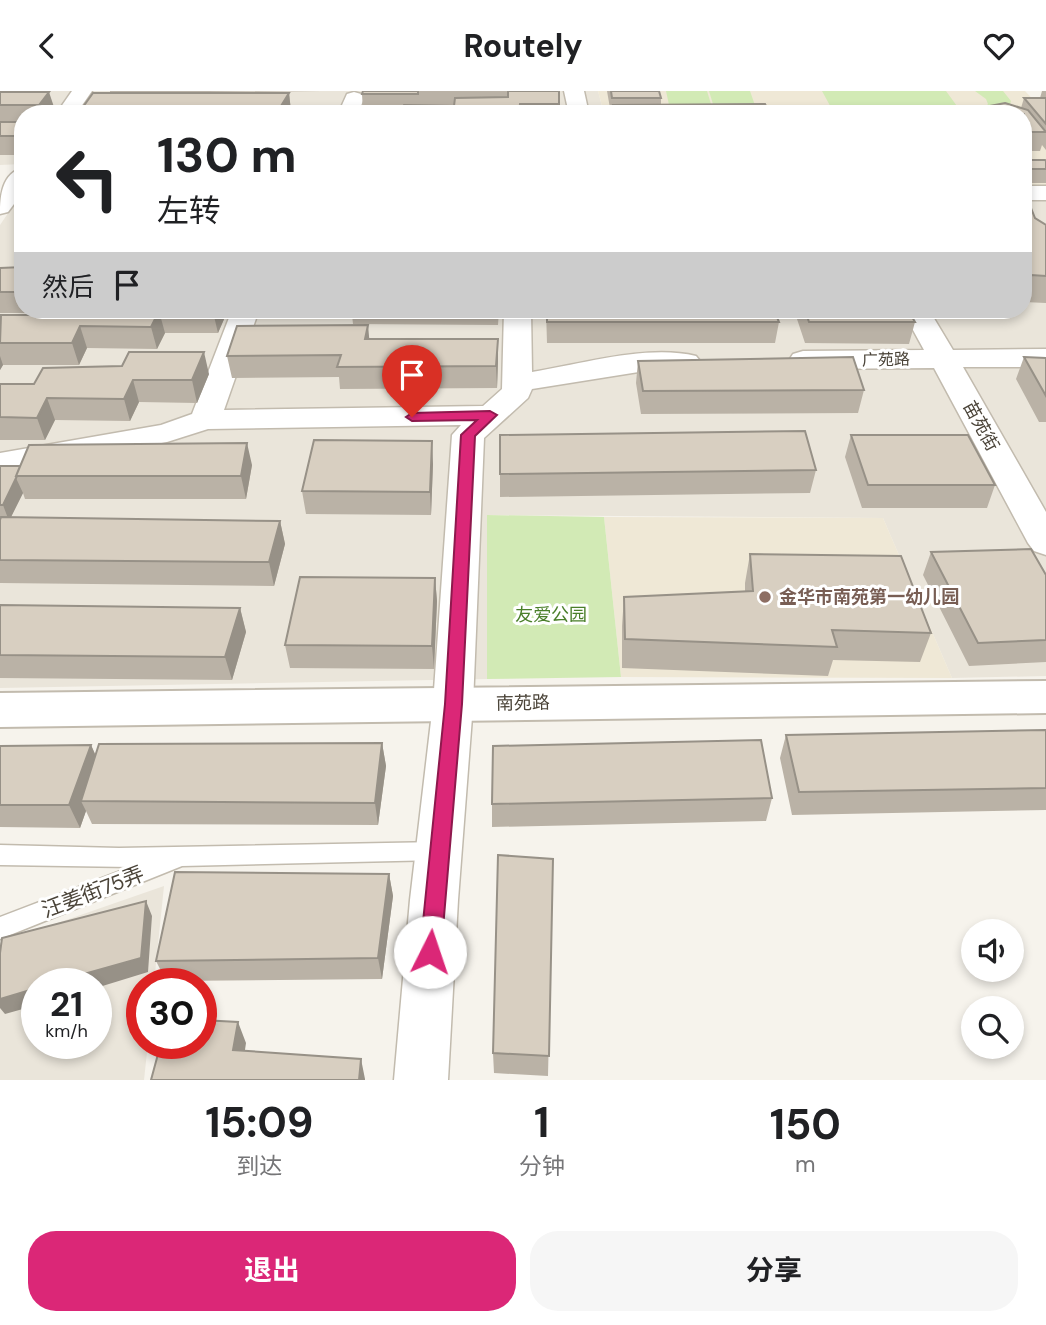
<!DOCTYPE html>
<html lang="zh">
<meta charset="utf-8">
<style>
:root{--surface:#fff;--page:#f6f6f6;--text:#202124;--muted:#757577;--accent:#db2777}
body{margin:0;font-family:"DM Sans","Noto Sans SC",sans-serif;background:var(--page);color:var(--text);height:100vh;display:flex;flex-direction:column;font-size:26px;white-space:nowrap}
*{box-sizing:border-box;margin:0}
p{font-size:23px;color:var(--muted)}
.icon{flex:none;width:38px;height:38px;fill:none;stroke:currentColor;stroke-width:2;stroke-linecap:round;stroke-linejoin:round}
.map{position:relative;height:989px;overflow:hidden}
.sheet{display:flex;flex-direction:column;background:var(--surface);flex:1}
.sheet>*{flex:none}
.hud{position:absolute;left:14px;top:14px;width:1018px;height:214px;border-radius:28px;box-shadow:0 4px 10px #0003;background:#fff;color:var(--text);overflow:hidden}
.buttons{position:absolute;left:961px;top:828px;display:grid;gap:14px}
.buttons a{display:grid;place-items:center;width:63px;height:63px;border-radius:50%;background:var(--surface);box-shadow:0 4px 10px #0003;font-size:35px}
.speed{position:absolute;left:21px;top:877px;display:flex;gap:14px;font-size:35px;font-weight:700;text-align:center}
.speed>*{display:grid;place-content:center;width:91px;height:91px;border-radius:50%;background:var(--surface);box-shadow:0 4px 10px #0003;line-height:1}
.speed small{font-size:18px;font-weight:400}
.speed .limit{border:10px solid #d22;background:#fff;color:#111}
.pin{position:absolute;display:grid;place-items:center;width:60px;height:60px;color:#fff;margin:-72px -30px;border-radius:50% 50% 50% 0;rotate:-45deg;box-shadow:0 0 7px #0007}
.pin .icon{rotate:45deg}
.me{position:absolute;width:77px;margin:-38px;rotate:4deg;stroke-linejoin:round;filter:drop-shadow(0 0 5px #0008)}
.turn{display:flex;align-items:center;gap:24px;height:147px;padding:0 28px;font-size:32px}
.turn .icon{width:91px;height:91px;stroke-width:2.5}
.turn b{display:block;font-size:49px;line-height:60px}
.then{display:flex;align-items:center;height:66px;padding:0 28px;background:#0003;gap:14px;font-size:26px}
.eta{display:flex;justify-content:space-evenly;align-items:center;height:119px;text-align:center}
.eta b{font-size:42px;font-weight:700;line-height:49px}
.action{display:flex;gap:14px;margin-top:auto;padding:14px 28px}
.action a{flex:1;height:80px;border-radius:28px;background:var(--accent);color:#fff;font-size:28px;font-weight:700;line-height:80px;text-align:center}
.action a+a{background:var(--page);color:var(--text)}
header{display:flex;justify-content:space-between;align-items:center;height:91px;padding:0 28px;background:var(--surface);font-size:32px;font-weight:700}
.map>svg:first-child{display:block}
.residential{fill:#eae5da;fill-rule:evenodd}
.education{fill:#efe8d6}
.green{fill:#d2eab5}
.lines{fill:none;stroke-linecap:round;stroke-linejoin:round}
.service-casing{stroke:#c2bbae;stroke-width:3}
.minor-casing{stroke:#c2bbae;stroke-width:3}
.tertiary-casing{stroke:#c2bbae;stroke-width:4}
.service{fill:#fff;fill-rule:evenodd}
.minor{fill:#fff;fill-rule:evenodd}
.tertiary{fill:#fff;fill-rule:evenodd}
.wall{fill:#bab2a6}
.shaded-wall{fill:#979187}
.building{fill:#d8cfc1;stroke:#979187;stroke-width:2}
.route{fill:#db2777;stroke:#8e194d;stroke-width:2}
.education-dot{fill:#8d6e63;stroke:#fff;stroke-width:2.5}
.labels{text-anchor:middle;stroke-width:6;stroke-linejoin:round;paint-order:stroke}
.far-street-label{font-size:16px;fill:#4b4439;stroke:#fff}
.street-label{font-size:18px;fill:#4b4439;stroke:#fff}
.education-label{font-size:18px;font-weight:bold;fill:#785e54;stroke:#fff;text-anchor:start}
.park-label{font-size:18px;fill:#4a7f2a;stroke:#fff}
.near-street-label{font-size:21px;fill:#4b4439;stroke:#fff}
</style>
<header><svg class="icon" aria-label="back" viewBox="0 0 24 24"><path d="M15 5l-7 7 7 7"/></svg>Routely<svg class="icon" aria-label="heart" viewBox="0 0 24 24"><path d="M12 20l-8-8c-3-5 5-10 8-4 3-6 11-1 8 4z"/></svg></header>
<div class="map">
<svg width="1046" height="989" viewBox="0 0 1046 989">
<rect width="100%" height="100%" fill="#f6f3ec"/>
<path class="residential" d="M0,0H598L604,23H23V73L0,74Z
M1024,95H1046V585L952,587L883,427L488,424L487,588L0,597V134L23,100V219H1024Z
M164,795L154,892H142V952H148L144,989H0V852ZM37,892H96V952H37Z"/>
<path class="education" d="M598,0H1025L1046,22V95H1024V23H604Z
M604,426L883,427L952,587L621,586Z"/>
<path class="green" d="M666,0H707L714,23H671Z
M709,0H750L758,23H716Z
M822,0H946L962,22L985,17L988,13L986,8L975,0H1003L1011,10L1007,23L834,22Z
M487,424L604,426L621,586L487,588Z"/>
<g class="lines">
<g class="service-casing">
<path id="service" d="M439,751L447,753L450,760L447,767L439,769L182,775L0,848V826L131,776L0,774V754L119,757Z"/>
</g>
<g class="minor-casing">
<path id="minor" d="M72,0H92L76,23H56Z
M564,0H584L589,23H569Z
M354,1L361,3L364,7L358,23H338L347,3Z
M23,77V101L8,121L0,123C0,105 2,82 23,77Z
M1024,95H1046V109H1024Z
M232,219H259L224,319L483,315L502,298L504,219H531L532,281C581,273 648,253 696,265L701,271L696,277L645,280L532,298L528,307L484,347L473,613L458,809L448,989H394L410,809L433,613L452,344L461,334L208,338L167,351L0,382V362L161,334L192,323Z
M902,219H929L953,259L1046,258V276H963L1046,421V464L1034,460L1028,452L934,277L803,278L793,275L789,269L793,263L803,260L924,259Z"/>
</g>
<g class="tertiary-casing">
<path id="tertiary" d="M1046,590V622L0,636V602Z"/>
</g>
<use href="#service" class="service"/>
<use href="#minor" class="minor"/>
<use href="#tertiary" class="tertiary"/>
</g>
<path class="wall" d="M110,0H321L110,2Z
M363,0H559V23H356L384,21H363L362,3Z
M607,0H659L661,7V14L770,23H611Z
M1042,0H1046V59L1042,54L1040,60H1024V23H988L990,15L1021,17L1024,7H1040Z
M0,1L55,19L52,23H23V62L21,64H0Z
M289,2L291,20L290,23H85L83,16Z
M1024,69L1046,70V92H1024Z
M1024,115L1035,127L1046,134V212L1024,211Z
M23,176V219H43L42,222H0V177Z
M71,219H228L218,242H165L157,258L87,257L79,274H3L0,279V225L68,224Z
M251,219H499L498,234L353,233L352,224H253Z
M546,219H774L779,231L775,252H547Z
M794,219H908L915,231L909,253L805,252Z
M498,248V270L497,297L340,298L339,286L232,287L227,265Z
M1024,266L1046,267V331H1039L1016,288Z
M638,270L864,299L858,322L641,323L636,292Z
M209,283L197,312L139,311L130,330L55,329L45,349H0V293H34Z
M851,344L995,394L987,417H862L845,366Z
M433,373L431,424L306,423L302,400Z
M252,374L246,408H25L23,402L11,426L280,430L285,453L274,495L0,492V375Z
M816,379L810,402L500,406V383Z
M931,461L1046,484V571L969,575L923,484Z
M750,463L931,542L920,571L833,569L828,585L622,577V535L624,506L745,500V492Z
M435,487L437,510L434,578L290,577L285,554Z
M0,514L240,517L246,541L232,589L0,587Z
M1046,639V719L792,724L780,667L786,644Z
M382,652L386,675L378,734L92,733L86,720L80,737L0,736V655L91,654L96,665Z
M772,707L766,730L492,736V713Z
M553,768L548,985L494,982L493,962Z
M389,783L393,805L382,888L166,890L156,870Z"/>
<path class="shaded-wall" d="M49,1L55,19L52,23H41L39,14Z
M289,2L291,20L290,23H282L281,15Z
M23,35V62L21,64L15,45Z
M1031,184L1024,205V187Z
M214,219H228L218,242L213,221Z
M159,220L165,242L157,258L151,236Z
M368,234L370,256L365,248Z
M80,235L87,257L79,274L72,252Z
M498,248V270L497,297L496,275Z
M204,261L209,283L197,312L192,289Z
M0,265L3,274L0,279Z
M133,289L139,311L130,330L124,308Z
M47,307L55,329L45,349L37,327Z
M432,350L433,373L431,424L430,401Z
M247,352L252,374L246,408L241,385Z
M16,387L23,402L9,430L3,414Z
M280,430L285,453L274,495L269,471Z
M435,487L437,510L434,578L432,555Z
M240,517L246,541L232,589L225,566Z
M382,652L386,675L378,734L375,712Z
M91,654L101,677L81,710L86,720L80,737L69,714Z
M389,783L393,805L382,888L378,867Z
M146,810L152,825L148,881L96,897V892H52Z
M37,897V914L5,923L0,917V908Z
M238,931L246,952L242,979L233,959Z
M361,968L365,988V989H359Z"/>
<path class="building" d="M363,0H418V3H362Z
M508,0H559V13H520L519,21H466L467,23H356L400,20L404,14L454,15L455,7L508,6Z
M611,0H659L661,7H612Z
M0,1H49L39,14H0Z
M93,2H289L281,15L83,16Z
M1024,7H1046V33Z
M1005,12L1028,19L1046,41H1024V23H996L990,15Z
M765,13L770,23H616L613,14Z
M881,19L938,20L941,23H883Z
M835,21H852L854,23H836Z
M0,31H23V35L15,45H0Z
M1024,69H1045L1046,70V78H1024Z
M1029,112L1035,127L1046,134V185L1031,184L1024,187V115Z
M23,176V201H0V177Z
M71,219H214L213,221L159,220L151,236L80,235L72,252H0L1,224H68Z
M547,219H774L779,231H547Z
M805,219H908L915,231H809Z
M368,234L365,248H498L496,275L337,276L341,264L227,265L237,235Z
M129,261H204L192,289H133L124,308L47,307L37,327L0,326V293H34L43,277L122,275Z
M853,266L864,299L643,300L638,270Z
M1024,266L1046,267V305Z
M805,340L816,379L500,383V344Z
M851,344H968L995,394H868Z
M314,349L432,350L430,401L302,400Z
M247,352L241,385H16L29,354Z
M0,375H20L16,385H17L3,414H0Z
M1,426L280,430L269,471L0,469V429Z
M1031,458L1046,484V549L978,552L931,461Z
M750,463L901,465L931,542L832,539L837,556L625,548L624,506L753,500Z
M300,486L435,487L432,555L285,554Z
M0,514L240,517L225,566L0,564Z
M1046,639V697L799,701L786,644Z
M761,649L772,707L492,713L493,655Z
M382,652L375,712L81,710L99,653Z
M91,654L69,714H0V655Z
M498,764L553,768L549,965L493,962Z
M175,781L389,783L378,867L156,870Z
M146,810L141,867L52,892H37V897L0,908V862L2,847Z
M201,929L238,931L233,959L361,968L359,989H151L161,952H201Z"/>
<path class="route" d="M490,320L497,324L475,345L462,613L441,861L438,868L430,871L423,868L420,861L445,613L461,344L477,329L412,330L406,326L412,322Z"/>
<circle class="education-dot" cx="765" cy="506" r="7"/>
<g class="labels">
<g class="far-street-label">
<text transform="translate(886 268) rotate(-1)" y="6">广苑路</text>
</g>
<g class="street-label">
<text transform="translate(981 335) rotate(61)" y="6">苗苑街</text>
<text transform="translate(523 612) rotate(-1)" y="6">南苑路</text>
</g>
<g class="education-label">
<text x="779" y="512">金华市南苑第一幼儿园</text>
</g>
<g class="park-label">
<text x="551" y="530">友爱公园</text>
</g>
<g class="near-street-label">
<text transform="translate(93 801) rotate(-21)" y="7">汪姜街75弄</text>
</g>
</g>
</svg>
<div class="buttons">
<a><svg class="icon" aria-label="sound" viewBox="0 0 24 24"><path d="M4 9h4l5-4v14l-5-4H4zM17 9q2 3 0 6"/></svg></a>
<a><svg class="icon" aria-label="search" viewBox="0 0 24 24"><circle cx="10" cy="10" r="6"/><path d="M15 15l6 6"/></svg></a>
</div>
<div class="speed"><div>21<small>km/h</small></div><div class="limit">30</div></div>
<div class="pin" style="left:412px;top:326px;background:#d93025"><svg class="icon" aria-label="arrive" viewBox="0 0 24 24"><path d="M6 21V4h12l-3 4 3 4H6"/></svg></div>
<svg class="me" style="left:430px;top:861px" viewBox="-20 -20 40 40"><circle r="19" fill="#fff"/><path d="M0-13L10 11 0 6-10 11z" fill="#db2777"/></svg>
<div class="hud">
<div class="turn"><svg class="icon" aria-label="left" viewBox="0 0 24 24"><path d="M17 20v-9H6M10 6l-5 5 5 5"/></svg><div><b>130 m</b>左转</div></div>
<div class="then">然后<svg class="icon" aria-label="arrive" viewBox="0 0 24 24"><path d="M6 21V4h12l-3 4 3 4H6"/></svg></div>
</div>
</div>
<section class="sheet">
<div class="eta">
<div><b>15:09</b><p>到达</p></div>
<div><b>1</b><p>分钟</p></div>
<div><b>150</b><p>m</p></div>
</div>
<div class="action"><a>退出</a><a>分享</a></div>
</section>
